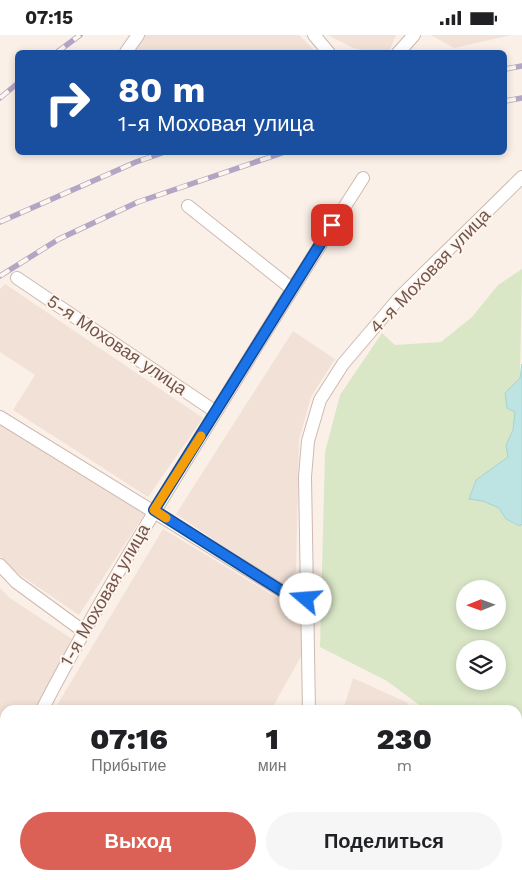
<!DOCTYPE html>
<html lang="ru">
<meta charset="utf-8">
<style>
:root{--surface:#fff;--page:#f6f6f6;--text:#202124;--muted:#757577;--accent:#db6056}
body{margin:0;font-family:"Work Sans",sans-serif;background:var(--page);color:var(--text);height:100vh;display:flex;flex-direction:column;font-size:19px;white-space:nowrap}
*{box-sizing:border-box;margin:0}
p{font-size:16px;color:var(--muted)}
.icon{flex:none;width:28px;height:28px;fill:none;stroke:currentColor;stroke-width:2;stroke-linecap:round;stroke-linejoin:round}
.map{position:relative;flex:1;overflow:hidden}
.drawer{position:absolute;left:0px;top:670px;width:522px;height:175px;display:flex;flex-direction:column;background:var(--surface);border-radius:15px 15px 0 0;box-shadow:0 2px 8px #0003}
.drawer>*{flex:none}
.guide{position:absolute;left:15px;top:15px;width:492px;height:105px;border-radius:8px;box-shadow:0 2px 8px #0003;background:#1a4fa0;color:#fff;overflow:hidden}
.needle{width:32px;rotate:269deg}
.buttons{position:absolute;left:456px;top:545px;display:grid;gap:10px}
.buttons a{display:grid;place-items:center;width:50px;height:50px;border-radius:50%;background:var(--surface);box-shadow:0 2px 8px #0003;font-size:25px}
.pin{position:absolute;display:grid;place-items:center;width:42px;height:42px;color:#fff;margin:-21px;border-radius:10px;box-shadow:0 2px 8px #0006}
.me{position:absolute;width:55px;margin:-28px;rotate:288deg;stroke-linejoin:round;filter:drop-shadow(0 0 4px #0008)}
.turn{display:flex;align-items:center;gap:18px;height:105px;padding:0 20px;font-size:22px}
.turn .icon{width:65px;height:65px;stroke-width:2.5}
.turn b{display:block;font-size:35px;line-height:42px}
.eta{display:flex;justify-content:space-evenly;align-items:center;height:85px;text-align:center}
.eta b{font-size:30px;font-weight:800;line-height:35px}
.action{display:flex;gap:10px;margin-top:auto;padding:10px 20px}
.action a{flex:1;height:58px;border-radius:30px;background:var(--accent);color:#fff;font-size:20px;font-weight:800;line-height:58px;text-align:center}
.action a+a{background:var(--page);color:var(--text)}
.status{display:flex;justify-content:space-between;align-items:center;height:35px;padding:0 25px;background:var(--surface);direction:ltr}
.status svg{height:14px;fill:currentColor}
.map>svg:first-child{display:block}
.residential{fill:#f2e1d6}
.green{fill:#d9e7c7;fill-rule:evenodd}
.water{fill:#bde3e3;stroke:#a4d4d4}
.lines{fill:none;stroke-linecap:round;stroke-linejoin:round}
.minor-casing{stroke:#ceb9b1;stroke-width:14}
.minor{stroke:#fff;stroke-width:12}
.rail-casing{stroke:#b2a6c4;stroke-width:5.5}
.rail{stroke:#fef5ed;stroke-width:4;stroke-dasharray:11;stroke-linecap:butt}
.route-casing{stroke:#114b97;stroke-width:12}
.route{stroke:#1a73e8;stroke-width:9}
.slow{stroke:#f59e0b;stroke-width:9}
.labels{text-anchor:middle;stroke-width:4;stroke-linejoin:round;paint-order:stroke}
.street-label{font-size:18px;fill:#73554d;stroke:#fef5ed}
</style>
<div class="status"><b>07:15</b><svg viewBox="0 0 49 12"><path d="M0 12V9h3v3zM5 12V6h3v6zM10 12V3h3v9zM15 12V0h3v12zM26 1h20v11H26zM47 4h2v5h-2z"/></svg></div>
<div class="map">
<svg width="522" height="845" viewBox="0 0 522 845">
<rect width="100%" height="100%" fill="#fbf0e7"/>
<path class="residential" d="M145,0H299L316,17L137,18L134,15Z
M328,0H396L389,17L373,18L353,13Z
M431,0H511L454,13Z
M5,249L203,383L148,462L13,375L35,340L0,317V254Z
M293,296L335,324L311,362L299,405L296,536L283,552L176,479Z
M0,385L145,478L79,580L16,537L0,521Z
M163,494L301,577L303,618L271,675H54Z
M0,553L10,563L75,606L34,675H5V724L3,727L0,726Z
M353,643L406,667L415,675H343Z
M5,757V840H256L257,845H0V766Z
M518,833L522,834V845H507L508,840H518Z
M299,840H469L467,845H298Z"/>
<path class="green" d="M522,234L520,343L505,358L516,377L513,395L506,410L508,422L476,445L469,463L483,466L499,473L506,484L520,491L522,489V813L518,811V675H426L387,646L320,612L325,417L340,360L382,298L395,310L441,307L472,282L498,250ZM465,554H498V586H465ZM465,614H498V646H465Z"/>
<path class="water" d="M522,329V489L520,491L506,484L499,473L483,466L469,464L476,445L508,422L506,410L513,395L515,377L507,373L505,358L520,343Z"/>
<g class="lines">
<g class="minor-casing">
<path id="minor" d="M314,0L329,18
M126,17L138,0
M398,18L414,0
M188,171L291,253
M17,243L216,377
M0,382L282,556L306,564
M0,530L16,547L83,596
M42,675C95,572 155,475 216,377C264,299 313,221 363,143
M309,675L305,442L308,406L320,365L343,329L400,262L522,142
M0,755L5,747
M274,845L275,840
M474,845L475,840"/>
</g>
<use href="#minor" class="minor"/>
<g class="rail-casing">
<path id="rail" d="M56,18L80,0
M505,34L522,31
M0,63L18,48
M505,66L522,63
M0,187L136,127L162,118
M0,241L59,204L138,167L282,118"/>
</g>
<use href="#rail" class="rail"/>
</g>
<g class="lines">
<g class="route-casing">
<path id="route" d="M306,564L282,556L154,475L332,190"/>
</g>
<use href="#route" class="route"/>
<path class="slow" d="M166,483L154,475L201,401"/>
</g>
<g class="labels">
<g class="street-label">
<text transform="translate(430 236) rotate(-46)" y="6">4-я Моховая улица</text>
<text transform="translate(117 310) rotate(34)" y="6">5-я Моховая улица</text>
<text transform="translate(105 560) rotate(-60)" y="6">1-я Моховая улица</text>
</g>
</g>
</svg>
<div class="buttons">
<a><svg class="needle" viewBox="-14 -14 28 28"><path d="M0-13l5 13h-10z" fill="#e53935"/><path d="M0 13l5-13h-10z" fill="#757577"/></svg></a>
<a><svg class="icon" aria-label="layers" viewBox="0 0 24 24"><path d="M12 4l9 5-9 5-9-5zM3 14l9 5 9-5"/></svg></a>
</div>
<div class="pin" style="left:332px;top:190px;background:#d93025"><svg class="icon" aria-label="arrive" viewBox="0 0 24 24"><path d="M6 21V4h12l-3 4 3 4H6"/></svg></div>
<svg class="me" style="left:306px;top:564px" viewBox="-20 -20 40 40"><circle r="19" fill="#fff"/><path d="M0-13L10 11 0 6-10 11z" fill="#1a73e8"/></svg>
<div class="guide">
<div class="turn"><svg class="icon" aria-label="right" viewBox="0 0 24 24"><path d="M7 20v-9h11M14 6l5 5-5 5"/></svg><div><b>80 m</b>1-я Моховая улица</div></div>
</div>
<section class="drawer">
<div class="eta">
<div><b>07:16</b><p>Прибытие</p></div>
<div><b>1</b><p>мин</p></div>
<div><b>230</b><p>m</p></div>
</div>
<div class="action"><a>Выход</a><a>Поделиться</a></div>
</section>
</div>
